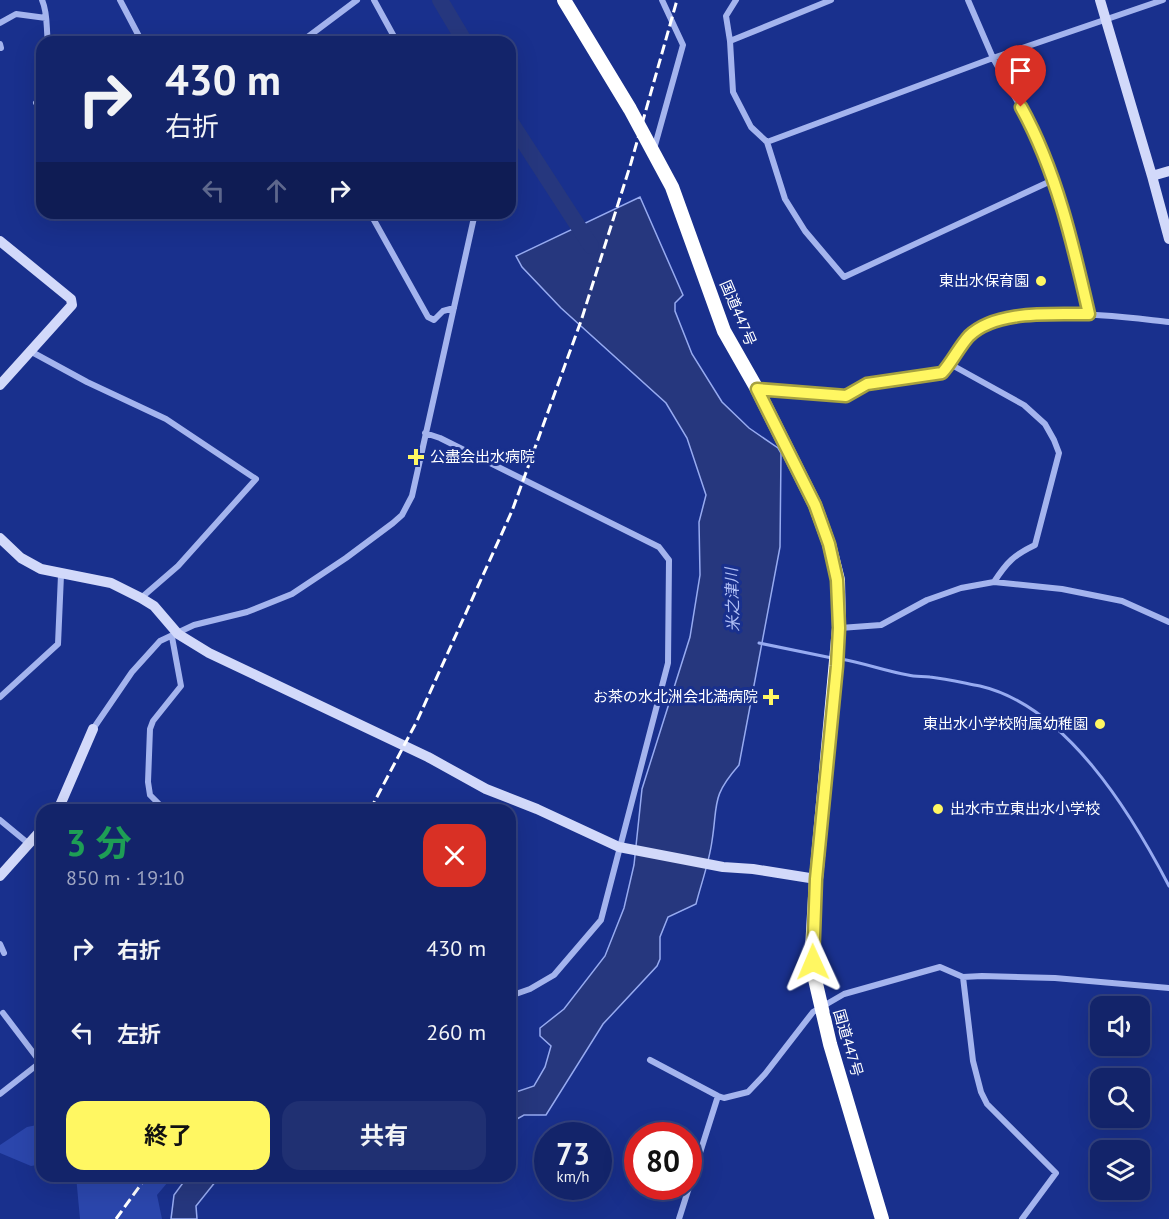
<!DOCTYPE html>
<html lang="ja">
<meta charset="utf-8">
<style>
:root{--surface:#13246a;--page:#203072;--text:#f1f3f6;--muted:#9da4c1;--line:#32417e;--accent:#fff762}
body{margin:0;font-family:"PT Sans","Noto Sans JP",sans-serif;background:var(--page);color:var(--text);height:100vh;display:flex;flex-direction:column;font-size:22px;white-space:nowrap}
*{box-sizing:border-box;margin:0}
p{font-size:20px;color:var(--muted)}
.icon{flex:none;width:33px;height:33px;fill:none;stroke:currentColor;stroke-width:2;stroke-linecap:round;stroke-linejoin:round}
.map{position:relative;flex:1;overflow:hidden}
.panel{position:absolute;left:36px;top:804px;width:480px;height:378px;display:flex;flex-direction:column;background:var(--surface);border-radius:18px;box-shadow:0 6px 24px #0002,0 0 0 2px var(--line)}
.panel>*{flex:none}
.top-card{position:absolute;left:36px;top:36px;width:480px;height:183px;border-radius:18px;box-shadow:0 6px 24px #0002,0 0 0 2px var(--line);background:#13246a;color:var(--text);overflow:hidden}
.tools{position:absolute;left:1090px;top:996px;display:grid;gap:12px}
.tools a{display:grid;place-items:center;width:60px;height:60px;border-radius:12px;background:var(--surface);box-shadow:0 6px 24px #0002,0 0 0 2px var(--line);font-size:30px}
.speed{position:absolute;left:534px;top:1122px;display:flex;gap:12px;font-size:30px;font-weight:700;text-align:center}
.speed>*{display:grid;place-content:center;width:78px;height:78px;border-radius:50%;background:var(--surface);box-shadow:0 6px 24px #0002,0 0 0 2px var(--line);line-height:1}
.speed small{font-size:15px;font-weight:400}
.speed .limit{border:9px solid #d22;background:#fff;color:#111}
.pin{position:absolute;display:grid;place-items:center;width:51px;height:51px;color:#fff;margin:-62px -26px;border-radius:50% 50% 50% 0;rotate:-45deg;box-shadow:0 0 6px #0007}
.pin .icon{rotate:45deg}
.me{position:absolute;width:66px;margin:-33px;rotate:359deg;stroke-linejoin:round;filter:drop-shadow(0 0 4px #0008)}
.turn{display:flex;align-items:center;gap:21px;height:126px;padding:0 30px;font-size:27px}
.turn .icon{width:78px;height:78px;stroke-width:2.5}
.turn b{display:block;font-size:42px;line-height:51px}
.lanes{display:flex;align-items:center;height:57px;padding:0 30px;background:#0003;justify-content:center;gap:30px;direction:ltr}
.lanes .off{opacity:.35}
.round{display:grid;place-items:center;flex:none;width:63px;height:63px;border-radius:18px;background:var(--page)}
.summary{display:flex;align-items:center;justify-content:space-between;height:102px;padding:0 30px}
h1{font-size:36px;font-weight:700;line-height:45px;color:#1e9e55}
.button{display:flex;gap:12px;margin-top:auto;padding:12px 30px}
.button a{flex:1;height:69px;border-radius:18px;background:var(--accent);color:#111;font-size:24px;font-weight:700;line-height:69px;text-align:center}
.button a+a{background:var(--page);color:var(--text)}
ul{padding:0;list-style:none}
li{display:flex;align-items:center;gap:18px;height:84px;padding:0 30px}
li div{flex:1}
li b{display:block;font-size:22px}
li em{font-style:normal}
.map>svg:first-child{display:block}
.green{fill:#2b46ac}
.water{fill:#26377e;stroke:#97abf1;stroke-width:1.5}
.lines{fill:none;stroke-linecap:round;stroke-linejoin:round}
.stream{stroke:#97abf1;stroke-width:3}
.river{stroke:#26377e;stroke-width:16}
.street{stroke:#a4b4ee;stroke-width:6}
.secondary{stroke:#d2d9fa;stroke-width:10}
.highway{stroke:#fff;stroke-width:14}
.rail{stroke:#fff;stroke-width:3;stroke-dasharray:10 4.5;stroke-linecap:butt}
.route-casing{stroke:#a6a140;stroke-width:15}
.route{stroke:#fff762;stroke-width:10}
.poi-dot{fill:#fff762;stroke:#19308d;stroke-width:2}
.labels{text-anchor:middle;stroke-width:6;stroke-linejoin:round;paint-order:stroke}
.poi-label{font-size:15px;fill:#fff;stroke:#19308d;text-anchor:end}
.street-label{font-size:15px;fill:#fff;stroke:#19308d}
.water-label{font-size:16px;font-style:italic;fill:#b0bff6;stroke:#19308d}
</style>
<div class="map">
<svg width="1169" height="1219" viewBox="0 0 1169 1219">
<rect width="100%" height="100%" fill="#19308d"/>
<path class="green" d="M42,1124V1164L31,1166L0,1153V1145L27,1127Z
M76,1176H173L157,1195L162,1219H80Z"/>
<path class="water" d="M640,197L683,295L675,303V311L692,354L722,402L749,428L778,448L781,453L780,547L739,765C711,797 718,803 712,841C709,863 701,884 696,904L668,917L660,937V959L657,966L603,1024L546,1115H524L510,1123V1094L534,1086L545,1067L551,1046L540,1036V1028L564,1009L605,956L624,908L634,865L642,789L690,637L700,575L699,522L706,495L687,438L666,403L561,308L522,267L516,256Z
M188,1176H220L196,1206L197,1219H171L174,1195Z"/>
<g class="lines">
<path class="stream" d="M759,643L832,658
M841,659C864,663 885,671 908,675C915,677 923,676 930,677C947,679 964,683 980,686C1066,706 1131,813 1169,886"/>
<path class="river" d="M440,0L465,42
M510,121L591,246"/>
<path class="street" d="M42,0C48,13 46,28 48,42
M120,0L142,42
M374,0L397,42
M736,0L726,16L730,41L733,92L751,127L767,142L785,199L805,231L844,277L1053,180
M968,0L993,58L1030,124L1053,180L1080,273L1090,314
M0,23L16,14L46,18
M730,41L831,0
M301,42L357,0
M0,44L1,48
M36,103L42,100
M767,142L993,58L1163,0
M654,149L683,45L662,0
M370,213L428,317L434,320L443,311L454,308
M30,351L87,382L166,419L256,479L178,566L141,598
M950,364L1024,405L1045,424L1054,440L1059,453L1035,545C1014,555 1007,562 994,582
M758,389L846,396L867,384L942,373C952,362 959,346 970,336C1007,300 1120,317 1169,322
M425,433L440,438L659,547L669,560L668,663L601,920L554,975L530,989L510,996
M840,628L881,625L927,600L961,588L994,582L1062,589L1122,601L1169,622
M0,697L58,644L61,575
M93,729L132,672L160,641L194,625L247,612L292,594L346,558L393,523L402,515L412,496L475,213
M165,810L150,795L148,782L150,729L153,721L181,686L172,637
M0,820L29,844
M0,944L4,953
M963,977L973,1061L981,1092L987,1104L1056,1173L1022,1219
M3,1013L41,1063
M650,1060L718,1096L724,1098L748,1092L765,1074L813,1012L844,994L940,967L963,977L982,976L1055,978L1169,988
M0,1094L42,1061
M679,1219L718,1096"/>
<path class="secondary" d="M1100,0L1152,176L1169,239
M1152,176L1169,171
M0,241L71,299L72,305L0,385
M0,538L21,558L41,569L111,583L141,598L154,606L178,634L209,653L428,757L486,789L537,809L619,847L723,867L753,869L816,879
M58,810L93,729
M0,876L42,829"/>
<path class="highway" d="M564,0L630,109L672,187L724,331L757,389L815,505L829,544L838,580L839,628L816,879L812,949L814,975L830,1044L882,1219"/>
<path class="rail" d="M370,810L417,721L512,511L581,321L631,163L677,0
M116,1219L147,1176"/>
</g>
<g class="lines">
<g class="route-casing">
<path id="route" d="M813,962L816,879L837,666L839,628L837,580L829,544L815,505L757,389L846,396L867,384L942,373C952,362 959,347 969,336C997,309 1054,315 1089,314C1073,244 1056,170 1021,107"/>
</g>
<use href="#route" class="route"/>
</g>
<g class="poi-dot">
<circle cx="1041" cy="281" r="6"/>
<path d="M413 448h6v6h6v6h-6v6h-6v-6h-6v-6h6z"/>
<path d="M768 688h6v6h6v6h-6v6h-6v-6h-6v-6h6z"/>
<circle cx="1100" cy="724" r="6"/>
<circle cx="938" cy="809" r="6"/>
</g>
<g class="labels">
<g class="poi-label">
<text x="1029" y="286">東出水保育園</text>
<text x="430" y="462" text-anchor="start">公盡会出水病院</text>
<text x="758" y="702">お茶の水北洲会北満病院</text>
<text x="1088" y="729">東出水小学校附属幼稚園</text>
<text x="950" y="814" text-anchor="start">出水市立東出水小学校</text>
</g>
<g class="street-label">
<text transform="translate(738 313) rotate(67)" y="5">国道447号</text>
<text transform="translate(848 1043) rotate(74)" y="5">国道447号</text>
</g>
<g class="water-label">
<text transform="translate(732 600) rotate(-92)" y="6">米之津川</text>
</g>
</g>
</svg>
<div class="tools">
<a><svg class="icon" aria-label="sound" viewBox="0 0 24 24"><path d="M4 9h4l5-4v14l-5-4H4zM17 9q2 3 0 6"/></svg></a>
<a><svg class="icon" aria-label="search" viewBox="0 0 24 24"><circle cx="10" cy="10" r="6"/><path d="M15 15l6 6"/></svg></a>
<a><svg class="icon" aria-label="layers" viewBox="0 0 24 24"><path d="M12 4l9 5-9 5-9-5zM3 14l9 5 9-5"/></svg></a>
</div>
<div class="speed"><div>73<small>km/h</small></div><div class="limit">80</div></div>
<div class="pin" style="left:1021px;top:107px;background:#d93025"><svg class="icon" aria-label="arrive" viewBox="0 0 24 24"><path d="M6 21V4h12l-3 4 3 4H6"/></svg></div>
<svg class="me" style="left:813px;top:962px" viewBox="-20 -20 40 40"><path d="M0-17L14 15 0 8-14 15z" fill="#fff762" stroke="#fff" stroke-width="4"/></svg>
<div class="top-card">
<div class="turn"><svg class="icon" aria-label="right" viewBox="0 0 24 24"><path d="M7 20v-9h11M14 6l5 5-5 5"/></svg><div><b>430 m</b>右折</div></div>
<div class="lanes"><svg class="icon off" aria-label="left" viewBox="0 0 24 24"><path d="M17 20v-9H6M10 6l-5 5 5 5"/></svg><svg class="icon off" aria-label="ahead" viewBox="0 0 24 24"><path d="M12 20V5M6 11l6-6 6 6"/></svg><svg class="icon" aria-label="right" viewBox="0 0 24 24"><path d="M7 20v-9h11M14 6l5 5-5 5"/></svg></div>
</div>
<section class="panel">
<div class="summary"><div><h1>3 分</h1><p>850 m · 19:10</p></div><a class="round" style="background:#d93025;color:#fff"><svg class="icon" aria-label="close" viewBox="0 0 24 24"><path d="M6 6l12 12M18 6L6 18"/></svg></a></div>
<ul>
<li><svg class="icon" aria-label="right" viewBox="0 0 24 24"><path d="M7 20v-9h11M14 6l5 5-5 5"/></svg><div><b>右折</b></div><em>430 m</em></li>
<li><svg class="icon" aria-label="left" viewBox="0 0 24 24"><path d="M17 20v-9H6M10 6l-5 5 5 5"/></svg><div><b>左折</b></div><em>260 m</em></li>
</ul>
<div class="button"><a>終了</a><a>共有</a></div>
</section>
</div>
